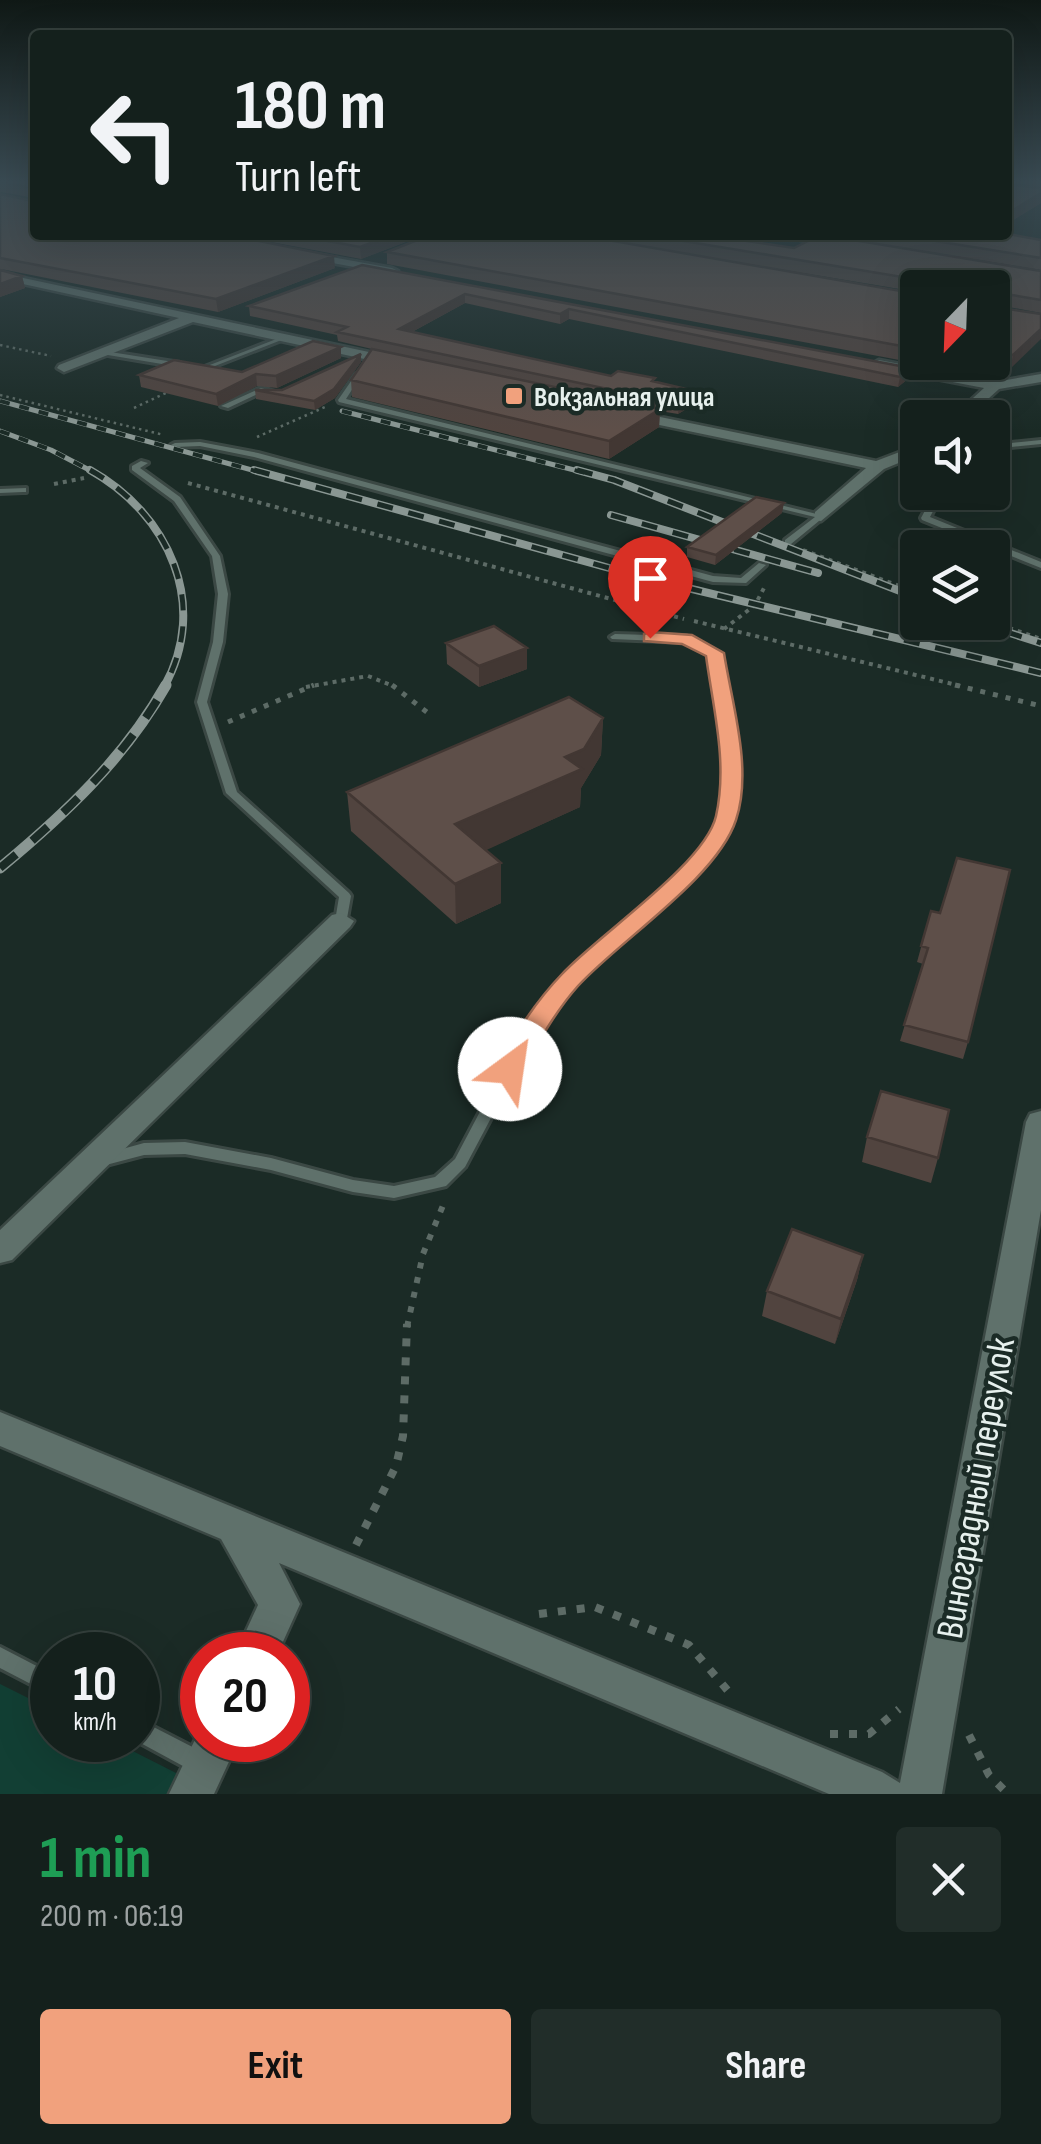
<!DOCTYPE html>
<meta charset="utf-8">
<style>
:root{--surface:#14201c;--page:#212d29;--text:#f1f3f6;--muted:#9da3a3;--line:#333e3b;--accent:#f1a17d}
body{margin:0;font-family:"Sofia Sans Condensed",sans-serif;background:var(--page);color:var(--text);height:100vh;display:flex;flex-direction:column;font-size:38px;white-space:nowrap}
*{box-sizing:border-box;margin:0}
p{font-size:32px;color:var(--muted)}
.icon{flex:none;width:55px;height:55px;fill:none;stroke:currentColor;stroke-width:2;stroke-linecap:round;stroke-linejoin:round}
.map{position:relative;height:1794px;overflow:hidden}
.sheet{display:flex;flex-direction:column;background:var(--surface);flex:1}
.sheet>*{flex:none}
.guide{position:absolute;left:30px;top:30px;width:982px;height:210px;border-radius:10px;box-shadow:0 10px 40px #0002,0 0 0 2px var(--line);background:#14201c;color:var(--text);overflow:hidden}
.needle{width:65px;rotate:203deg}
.buttons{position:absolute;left:900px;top:270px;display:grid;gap:20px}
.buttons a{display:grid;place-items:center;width:110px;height:110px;border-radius:10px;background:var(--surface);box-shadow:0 10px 40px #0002,0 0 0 2px var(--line);font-size:50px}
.speed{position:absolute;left:30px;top:1632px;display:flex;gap:20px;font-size:50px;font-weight:700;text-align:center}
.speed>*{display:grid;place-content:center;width:130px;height:130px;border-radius:50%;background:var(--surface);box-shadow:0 10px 40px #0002,0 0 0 2px var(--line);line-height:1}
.speed small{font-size:25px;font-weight:400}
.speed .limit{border:15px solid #d22;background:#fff;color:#111}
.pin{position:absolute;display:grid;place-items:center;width:85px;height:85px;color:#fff;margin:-102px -42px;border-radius:50% 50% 50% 0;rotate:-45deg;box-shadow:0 0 10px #0007}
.pin .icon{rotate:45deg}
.me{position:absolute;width:110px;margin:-55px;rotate:31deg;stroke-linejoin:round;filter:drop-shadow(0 0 8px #0008)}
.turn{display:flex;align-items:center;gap:35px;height:210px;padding:0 40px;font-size:45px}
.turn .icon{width:130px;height:130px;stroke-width:2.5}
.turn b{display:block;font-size:70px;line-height:85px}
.round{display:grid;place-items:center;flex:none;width:105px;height:105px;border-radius:10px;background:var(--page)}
.head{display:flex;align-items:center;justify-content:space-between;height:170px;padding:0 40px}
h1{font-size:60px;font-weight:700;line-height:75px;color:#1e9e55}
.button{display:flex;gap:20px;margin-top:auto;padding:20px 40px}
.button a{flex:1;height:115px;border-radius:10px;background:var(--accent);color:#111;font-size:40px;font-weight:700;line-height:115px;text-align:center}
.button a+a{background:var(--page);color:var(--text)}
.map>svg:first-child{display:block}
.green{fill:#123f34}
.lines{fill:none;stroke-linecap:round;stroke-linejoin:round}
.lane-casing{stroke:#3b4844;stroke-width:6}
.street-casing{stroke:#3b4844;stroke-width:5}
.path-far4{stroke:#5d6b66;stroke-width:2.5;stroke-dasharray:2.5 4;stroke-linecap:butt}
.path-far3{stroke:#5d6b66;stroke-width:4;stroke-dasharray:4 5;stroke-linecap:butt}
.path-far2{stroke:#5d6b66;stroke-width:5;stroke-dasharray:5 8;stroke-linecap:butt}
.path-far1{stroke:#5d6b66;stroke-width:6;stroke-dasharray:6 9;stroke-linecap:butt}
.path{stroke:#5d6b66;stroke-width:8;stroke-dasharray:8 11;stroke-linecap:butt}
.lane{fill:#5f716b;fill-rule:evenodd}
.street{fill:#5f716b;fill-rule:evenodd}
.rail-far2-casing{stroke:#8a9793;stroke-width:5}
.rail-far1-casing{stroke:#8a9793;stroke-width:8}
.rail-casing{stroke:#8a9793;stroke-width:11}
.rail-far2{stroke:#1b2b26;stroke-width:4;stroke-dasharray:10;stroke-linecap:butt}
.rail-far1{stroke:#1b2b26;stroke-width:5;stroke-dasharray:16;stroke-linecap:butt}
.rail{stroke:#1b2b26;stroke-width:8;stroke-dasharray:21;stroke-linecap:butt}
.wall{fill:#51443f}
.shaded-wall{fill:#423733}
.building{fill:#5e4f49;stroke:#423733;stroke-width:2.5}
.route{fill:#f1a17d;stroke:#9d6951;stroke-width:2.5}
.poi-dot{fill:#f1a17d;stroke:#1b2b26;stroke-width:4}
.labels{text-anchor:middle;stroke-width:9;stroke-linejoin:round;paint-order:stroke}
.far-poi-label{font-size:28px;font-weight:bold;fill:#e6f0ed;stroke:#1b2b26;text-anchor:start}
.near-street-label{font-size:38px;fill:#e6f0ed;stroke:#1b2b26}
</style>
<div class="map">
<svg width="1041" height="1794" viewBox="0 0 1041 1794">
<rect width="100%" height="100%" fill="#1b2b26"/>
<path class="green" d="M0,1684L52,1710V1740H111L178,1774L168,1794H0Z"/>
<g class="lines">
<g class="lane-casing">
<path id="lane" d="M284,336L289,337L202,371L197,370Z
M104,351L180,363L183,365L180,367L102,354L101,353Z
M359,372L362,374L346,399L825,516L791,544H785V540L815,517L339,402L338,400L356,374Z
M261,388L282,394L278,396L262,392L228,408L221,406Z
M1041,440V444L992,449V445Z
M200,442L258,453L713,576L741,578L759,563L766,565L746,583L713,582L254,457L200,446L175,447L171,445L175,443Z
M141,461L148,463L140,468L180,497L220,556L228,594L223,642L207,702L237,792L349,893L351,896L346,924L341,925L335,921L339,897L226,793L197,702L213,642L218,594L212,556L174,501L132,470V466Z
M26,488V492H23L0,493V489Z
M935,492H943L930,517L1041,562V568L922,520L921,518Z
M615,634L686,636L720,653L739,777L731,821L723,838L710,858L575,984L532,1041L465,1167L446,1186L394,1198L353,1192L271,1170L185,1154L144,1155L102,1166L97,1164L94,1160L97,1156L144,1143L185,1142L271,1158L353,1180L394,1186L435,1177L455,1159L521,1034L565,978L702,853L711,838L719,821L727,777L710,654L684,642L612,639L610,637Z
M0,1647L52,1674V1695L0,1668Z
M138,1719L210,1756L213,1764L210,1772L202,1775L194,1772L135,1740H138Z"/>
</g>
<g class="street-casing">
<path id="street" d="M775,235H800L849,245L844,248Z
M304,252L392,268L398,271L392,274L300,257Z
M0,273L397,358L404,362L397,366L193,322L64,372L57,368L59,365L179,318L0,279Z
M879,360L995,382L1041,374V382L999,389L967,418H951L984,388L874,367L872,364Z
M626,410L876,461L918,445V455L884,469L821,521L815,520V512L866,468L621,417V411Z
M341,913L354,921L350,927L12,1260L0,1263V1230L332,915Z
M1041,1111V1210L942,1794H829L279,1563L300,1604L277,1655H235L258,1605L221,1539L0,1446V1412L882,1772L900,1783L1026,1122L1030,1114Z
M202,1725V1740H239L214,1794H169Z"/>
</g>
<path class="path-far4" d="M0,345L51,356
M0,395L164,435
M134,408L172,390
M257,437L325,407"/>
<path class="path-far3" d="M188,483L684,619
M54,484L84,478
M803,550L918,593
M694,621L965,687
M992,622L1041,639
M724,629L755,605L764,588
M306,687L368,676L396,687"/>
<path class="path-far2" d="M392,685L428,713
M955,685L1041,706
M228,722L314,685"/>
<path class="path-far1" d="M407,1327L423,1254L444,1203"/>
<path class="path" d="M356,1545L396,1466L403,1436L407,1324
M539,1614L595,1607L689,1645L729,1692
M830,1734H869L899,1709
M969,1735L989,1775L1008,1794"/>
<use href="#lane" class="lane"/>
<use href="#street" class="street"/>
<g class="rail-far2-casing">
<path id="rail-far2" d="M0,401L263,473
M342,411L586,473
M0,431L51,450L95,473"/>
</g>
<g class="rail-far1-casing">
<path id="rail-far1" d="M90,470C169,514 210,605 164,687
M254,470L642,577L1041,673
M577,470L614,480L918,598
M611,515L818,573
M976,622L1041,643"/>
</g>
<g class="rail-casing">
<path id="rail" d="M0,868C65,814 124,759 166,685"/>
</g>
<use href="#rail-far2" class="rail-far2"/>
<use href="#rail-far1" class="rail-far1"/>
<use href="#rail" class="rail"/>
</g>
<path class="wall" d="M0,179H35V198L1,192L0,194Z
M1008,179H1041V187L1009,182L1010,185L1041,203L1008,223Z
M0,194L335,268L218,312L1,269L22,276L25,288L0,297Z
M234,235H424L361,259Z
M430,235H733L726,238L794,248L1041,271V313L993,304L994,307L1041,314L1010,369L975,362H992V288H918V292L639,246L918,294V362H949L942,368L387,264V252Z
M837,235H1008L1041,240V270L837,237Z
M362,265L911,368L909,378L898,387L569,319L560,324L465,303L412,332L611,376L655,382L699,392L698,402L678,414L660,411L659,427L609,459L352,397L351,380L372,349L338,341L337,335L250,316L249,306Z
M341,347V358L277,388L257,386L218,406L141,387L139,375L242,372Z
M361,362L335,398L315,410L256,399L255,390H282Z
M782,513L715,565L687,557V547Z
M446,643L527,648V669L479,687L447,664Z
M603,718L601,755L581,788L580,807L485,850L501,903L456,924L351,831L347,792Z
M931,911L968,1042L963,1059L900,1041L923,964L917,962Z
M867,1137L938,1158L931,1183L862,1162Z
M863,1255L857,1280L835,1344L762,1316L767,1291Z"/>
<path class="shaded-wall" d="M1041,193V203L1008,223V213Z
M393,235H424L361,259L360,247Z
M334,256L335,268L218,312L216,299Z
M22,276L25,288L0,297V284Z
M465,294V303L399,339V329Z
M569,309V319L560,324V314Z
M1041,329V339L1010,369L1013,355Z
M341,347V358L277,388L276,376Z
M361,354V362L335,398L315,410L314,401Z
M911,368L909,378L898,387L900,377Z
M256,374L257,386L218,406L216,394Z
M699,392L698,402L678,414L679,404Z
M660,409L659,427L609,459V441Z
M784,503L782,513L715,565L716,555Z
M527,648V669L479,687V666Z
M603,718L601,755L581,788L580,807L456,864L455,824L565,757Z
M501,863V903L456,924L455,884Z
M863,1255L857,1280L835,1344L841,1319Z"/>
<path class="building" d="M0,179H35V192L33,188L0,182Z
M1008,179L1010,185L1041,188V193L1008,213Z
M0,194L32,201L35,198V235H229L334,256L216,299L0,258Z
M1008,234L1041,240V258L898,235Z
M295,235H393L360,247Z
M430,235H579L918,294V349L387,252Z
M647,235H706L794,248L820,235H823L1041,271V300L995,292L992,294V288H923L921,280Z
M362,265L911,368L900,377L569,309L560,314L465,294L399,329L611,376L618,371L655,378L652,381L699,392L679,404L337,332L347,327L249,306Z
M0,270L22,276L0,284Z
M992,301L994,307L1041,314V329L1013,355L992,351Z
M313,341L341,347L276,376L256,374L216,394L139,375L174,360L242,372Z
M372,349L660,409L609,441L351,380Z
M361,354L334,389L314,401L255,390H282Z
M756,497L784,503L716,555L687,547Z
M494,626L527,648L479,666L446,643Z
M569,697L603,718L584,749L565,757L582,769L455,824L501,863L455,884L347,792Z
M957,858L1010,870L968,1042L904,1025L928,948L921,946L931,911L940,913Z
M881,1091L949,1110L938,1158L867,1137Z
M792,1229L863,1255L841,1319L767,1291Z"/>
<linearGradient id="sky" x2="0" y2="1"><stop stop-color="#0f1815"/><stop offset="0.42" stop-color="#394a52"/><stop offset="1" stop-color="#394a52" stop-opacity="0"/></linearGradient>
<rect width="1041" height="431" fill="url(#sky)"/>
<path class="route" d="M650,632L692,635L724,653C732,704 753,769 736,820C717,878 620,940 578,986C554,1013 537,1045 519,1076H500L496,1069C514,1035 535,1002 562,974C598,935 705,864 716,816C728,763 713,708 706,656L682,644L644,641V634Z"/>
<rect class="poi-dot" x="504" y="386" width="20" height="20" rx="5"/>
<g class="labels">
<g class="far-poi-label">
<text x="534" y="406">Вокзальная улица</text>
</g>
<g class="near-street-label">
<text transform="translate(975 1488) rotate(-80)" y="13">Виноградный переулок</text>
</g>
</g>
</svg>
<div class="buttons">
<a><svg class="needle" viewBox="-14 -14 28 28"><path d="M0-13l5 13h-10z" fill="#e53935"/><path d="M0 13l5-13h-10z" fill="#9da3a3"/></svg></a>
<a><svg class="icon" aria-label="sound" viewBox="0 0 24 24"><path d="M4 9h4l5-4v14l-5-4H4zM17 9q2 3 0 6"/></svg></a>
<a><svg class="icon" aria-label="layers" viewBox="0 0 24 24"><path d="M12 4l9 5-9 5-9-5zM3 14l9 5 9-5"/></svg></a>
</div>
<div class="speed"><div>10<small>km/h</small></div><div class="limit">20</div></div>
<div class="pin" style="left:650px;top:638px;background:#d93025"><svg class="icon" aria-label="arrive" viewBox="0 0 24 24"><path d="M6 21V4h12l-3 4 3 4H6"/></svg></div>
<svg class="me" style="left:510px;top:1069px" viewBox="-20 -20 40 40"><circle r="19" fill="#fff"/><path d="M0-13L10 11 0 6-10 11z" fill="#f1a17d"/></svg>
<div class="guide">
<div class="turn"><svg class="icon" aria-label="left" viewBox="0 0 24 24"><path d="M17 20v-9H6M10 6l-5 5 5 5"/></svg><div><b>180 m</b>Turn left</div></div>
</div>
</div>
<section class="sheet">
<div class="head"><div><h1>1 min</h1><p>200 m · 06:19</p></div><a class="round"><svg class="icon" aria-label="close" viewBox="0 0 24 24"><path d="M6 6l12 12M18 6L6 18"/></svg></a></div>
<div class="button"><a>Exit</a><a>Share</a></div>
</section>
